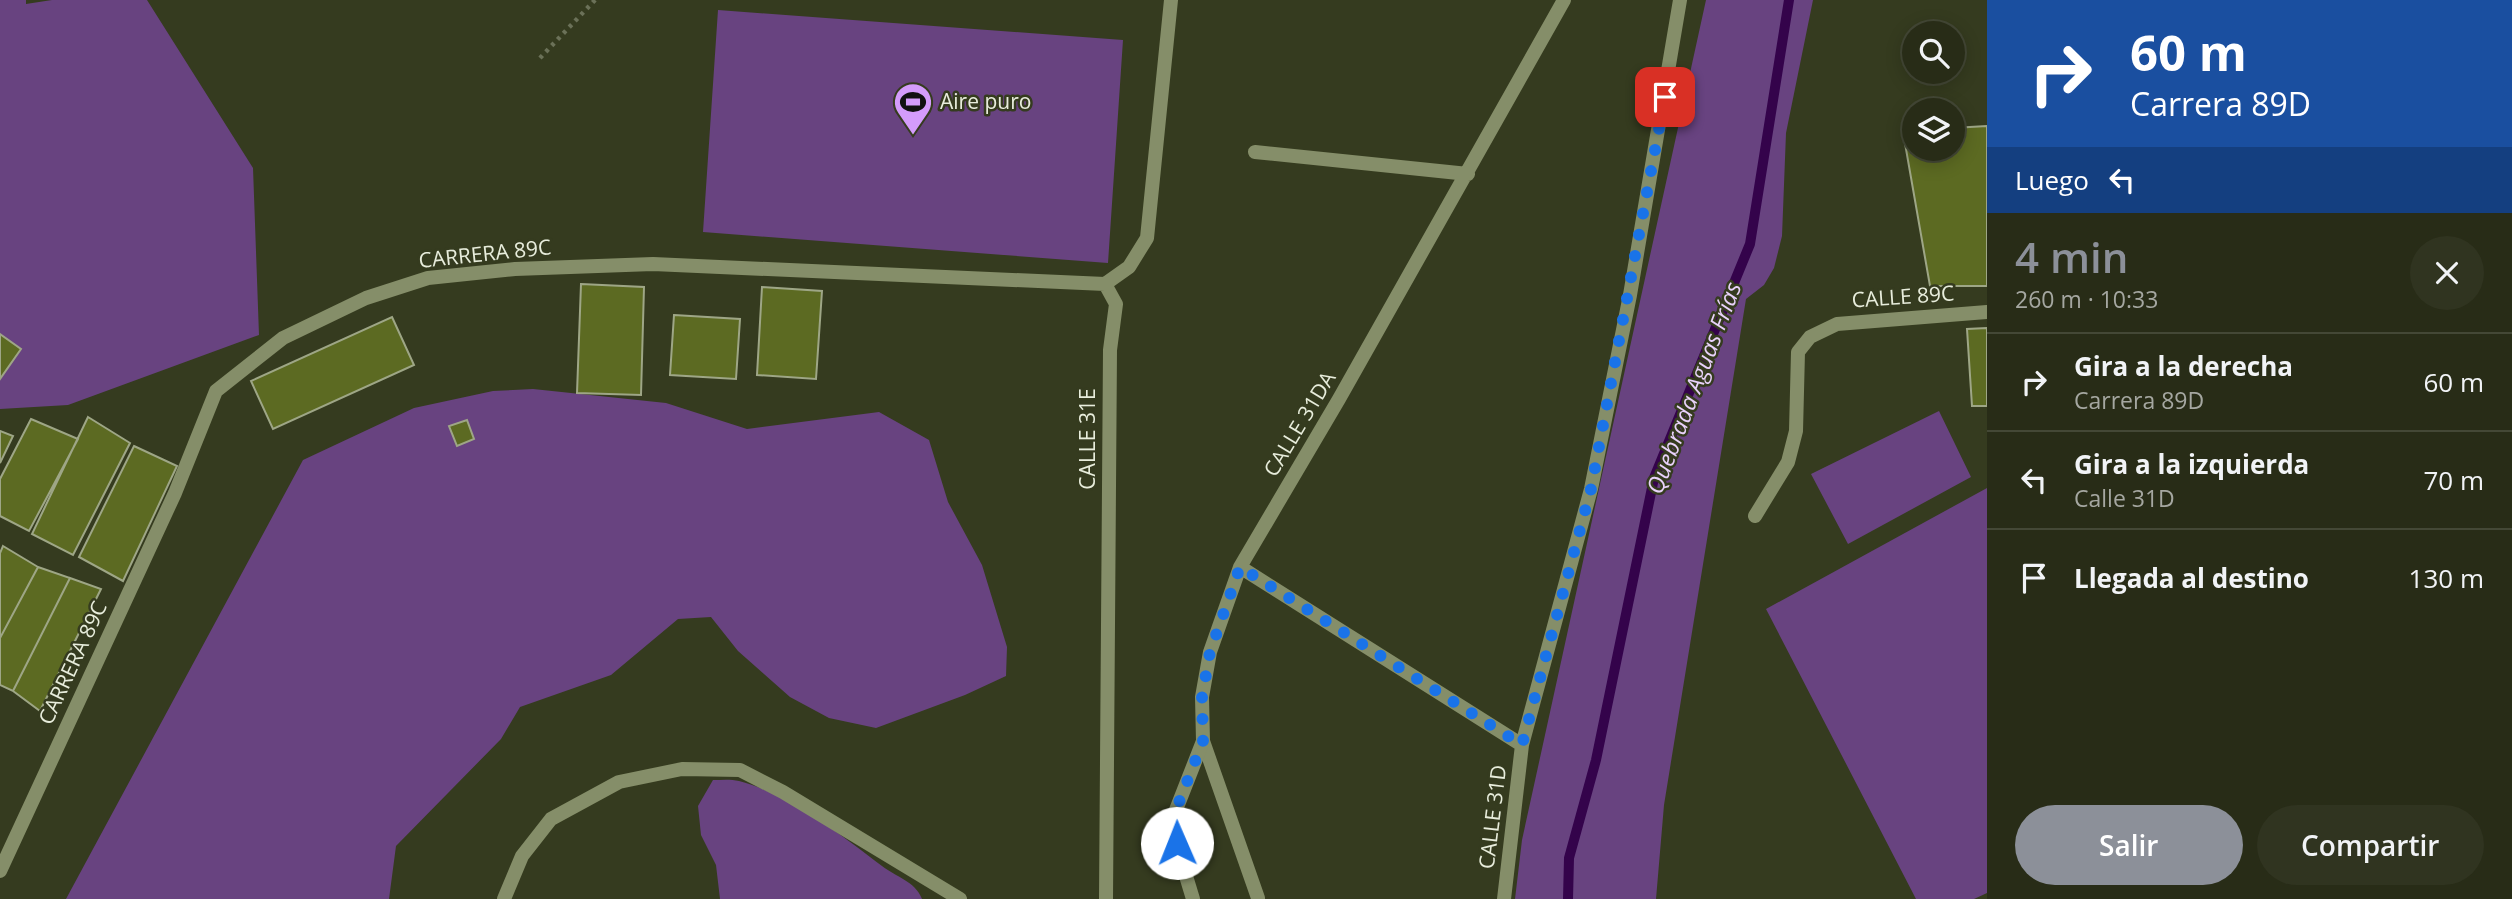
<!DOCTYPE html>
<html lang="es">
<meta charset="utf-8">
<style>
:root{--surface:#282c17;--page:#303420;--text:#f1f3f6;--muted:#a5a7a1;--line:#444836;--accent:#8c9099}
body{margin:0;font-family:"Open Sans",sans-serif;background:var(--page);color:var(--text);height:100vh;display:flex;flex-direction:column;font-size:26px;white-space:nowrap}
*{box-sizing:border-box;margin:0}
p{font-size:23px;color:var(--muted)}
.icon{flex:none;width:38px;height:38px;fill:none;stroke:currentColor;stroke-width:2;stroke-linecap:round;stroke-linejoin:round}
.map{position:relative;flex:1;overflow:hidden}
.drawer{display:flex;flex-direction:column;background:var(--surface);width:525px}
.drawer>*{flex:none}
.banner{background:#1a4fa0;color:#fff;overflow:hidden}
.fabs{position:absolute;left:1902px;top:21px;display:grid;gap:14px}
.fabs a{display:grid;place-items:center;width:63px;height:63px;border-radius:50%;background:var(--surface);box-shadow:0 4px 18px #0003,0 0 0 2px var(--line);font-size:35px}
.pin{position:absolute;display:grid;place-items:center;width:60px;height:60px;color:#fff;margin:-30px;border-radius:14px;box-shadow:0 4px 10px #0006}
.me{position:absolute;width:77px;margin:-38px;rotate:359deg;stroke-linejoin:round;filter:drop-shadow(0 0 5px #0008)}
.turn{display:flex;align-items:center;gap:24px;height:147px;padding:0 28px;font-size:32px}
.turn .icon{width:91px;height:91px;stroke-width:2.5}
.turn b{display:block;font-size:49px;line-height:60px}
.then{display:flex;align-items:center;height:66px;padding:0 28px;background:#0003;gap:14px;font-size:26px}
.round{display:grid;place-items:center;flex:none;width:74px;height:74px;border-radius:37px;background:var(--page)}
.summary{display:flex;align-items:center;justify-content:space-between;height:119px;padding:0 28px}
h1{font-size:42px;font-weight:600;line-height:52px;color:var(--accent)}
.action{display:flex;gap:14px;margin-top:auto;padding:14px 28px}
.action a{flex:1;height:80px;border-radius:42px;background:var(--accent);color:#fff;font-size:28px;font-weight:600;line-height:80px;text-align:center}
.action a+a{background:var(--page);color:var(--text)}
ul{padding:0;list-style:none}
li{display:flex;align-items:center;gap:21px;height:98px;padding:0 28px;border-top:2px solid var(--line)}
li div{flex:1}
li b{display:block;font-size:26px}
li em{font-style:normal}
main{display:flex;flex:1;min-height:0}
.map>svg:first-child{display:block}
.green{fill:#684380}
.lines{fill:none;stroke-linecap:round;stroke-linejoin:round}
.stream{stroke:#34034b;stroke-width:10}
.building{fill:#5c6a22;stroke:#9ea686;stroke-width:2}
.path{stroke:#6b7158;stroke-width:4.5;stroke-dasharray:3.5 5;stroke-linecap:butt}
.lane{stroke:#858e69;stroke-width:14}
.street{stroke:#858e69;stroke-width:14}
.route{stroke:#1a73e8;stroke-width:12;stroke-dasharray:0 21.6}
.labels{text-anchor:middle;stroke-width:5;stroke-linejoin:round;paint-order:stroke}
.poi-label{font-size:21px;fill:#e8eddc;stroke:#353b1f;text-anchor:start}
.street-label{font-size:21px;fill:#e8eddc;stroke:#353b1f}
.water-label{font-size:23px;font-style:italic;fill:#e9d2fb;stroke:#353b1f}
</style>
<main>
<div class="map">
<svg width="1987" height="899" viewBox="0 0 1987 899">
<rect width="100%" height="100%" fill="#353b1f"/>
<path class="green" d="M0,0H26V4L52,0H147L253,168L259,335L68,405L0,409Z
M1706,0H1813L1786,133L1782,236L1774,268L1764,285L1746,299L1664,805L1656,899H1515L1522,840Z
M718,10L1123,40L1108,263L703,232Z
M533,389L666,403L747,429L879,412L929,440L948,502L982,565L1007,647L1006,676L965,695L876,728L829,718L790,697L738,651L711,617L678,619L611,675L520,707L501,739L396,846L389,899H66L303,460L414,408L493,391Z
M1939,411L1971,477L1848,544L1811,474Z
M1987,488V893L1974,899H1916L1766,609Z
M713,780C721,780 731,779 739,781C787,793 843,836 882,866C896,877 915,881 922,899H720L716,865L701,835L698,806Z"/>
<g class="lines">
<path class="stream" d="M1568,899L1569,858L1596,760L1654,478L1750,244L1789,0"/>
</g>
<path class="building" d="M1987,126V286H1930L1903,132L1914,131V149H1953V128Z
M581,284L644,287L641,395L577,393Z
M762,287L822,291L816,379L757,375Z
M674,315L740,319L736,379L670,375Z
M392,317L414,365L273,429L251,381Z
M1987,328V406H1972L1967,329Z
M0,334L21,349L0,379Z
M88,417L130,443L73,555L32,534Z
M31,419L78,439L29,531L0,516V479Z
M467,420L474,439L457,446L449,426Z
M0,431L13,436L0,463Z
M134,446L177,466L123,581L79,557Z
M3,546L38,567L0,638V553Z
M38,567L70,578L13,691L0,685V638Z
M70,578L101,589L40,711L13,691Z"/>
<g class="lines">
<path class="path" d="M540,58L595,0"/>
<path class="lane" d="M1203,741L1258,898
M504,899L522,856L551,819L619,782L682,769L740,770L783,792L960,899"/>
<path class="street" d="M1255,152L1468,174
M1105,284L1116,304L1110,350L1106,899
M1105,284L1129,267L1147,238L1171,0
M1755,516L1788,462L1796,431L1798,352L1810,337L1837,324L1987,312
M1240,567L1522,745
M0,871L175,493L216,391L283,338L366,298L428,278L515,269L653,264L1105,284
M1193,899L1176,843L1174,815L1203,741L1202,697L1210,652L1240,567L1339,399L1564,0
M1504,899L1522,745L1591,489L1630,295L1680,0"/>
</g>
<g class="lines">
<path class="route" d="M1177,843L1174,815L1203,741L1202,697L1210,652L1240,567L1522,745L1591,489L1665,97"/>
</g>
<defs>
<g id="stadium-pin" transform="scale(2.0125)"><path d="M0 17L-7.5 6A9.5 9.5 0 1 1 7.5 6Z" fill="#d49cfb" stroke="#353b1f"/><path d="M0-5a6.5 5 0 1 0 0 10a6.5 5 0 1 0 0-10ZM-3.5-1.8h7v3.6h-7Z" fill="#111"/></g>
</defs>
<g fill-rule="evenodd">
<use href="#stadium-pin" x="913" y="102"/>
</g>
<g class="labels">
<g class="poi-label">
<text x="940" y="109">Aire puro</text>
</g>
<g class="street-label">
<text transform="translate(485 254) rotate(-6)" y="7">CARRERA 89C</text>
<text transform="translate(1903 297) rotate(-4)" y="7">CALLE 89C</text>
<text transform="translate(1300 424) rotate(-59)" y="7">CALLE 31DA</text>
<text transform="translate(1088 439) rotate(-90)" y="7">CALLE 31E</text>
<text transform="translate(73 663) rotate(-65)" y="7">CARRERA 89C</text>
<text transform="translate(1493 817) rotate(-83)" y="7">CALLE 31D</text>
</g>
<g class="water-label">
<text transform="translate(1694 388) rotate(-69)" y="8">Quebrada Aguas Frías</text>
</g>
</g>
</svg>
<div class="fabs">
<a><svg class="icon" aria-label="search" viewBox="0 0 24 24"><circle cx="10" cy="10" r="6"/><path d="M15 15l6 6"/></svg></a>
<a><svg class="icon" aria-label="layers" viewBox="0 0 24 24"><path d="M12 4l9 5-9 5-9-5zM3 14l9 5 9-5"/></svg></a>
</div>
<div class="pin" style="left:1665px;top:97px;background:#d93025"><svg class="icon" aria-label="arrive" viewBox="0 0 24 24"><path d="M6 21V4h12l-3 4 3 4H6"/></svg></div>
<svg class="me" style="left:1177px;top:843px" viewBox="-20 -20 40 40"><circle r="19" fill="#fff"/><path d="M0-13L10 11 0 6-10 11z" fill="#1a73e8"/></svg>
</div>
<section class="drawer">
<div class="banner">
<div class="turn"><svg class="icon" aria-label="right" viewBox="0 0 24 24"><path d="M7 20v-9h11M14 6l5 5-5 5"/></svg><div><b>60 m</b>Carrera 89D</div></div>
<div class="then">Luego<svg class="icon" aria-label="left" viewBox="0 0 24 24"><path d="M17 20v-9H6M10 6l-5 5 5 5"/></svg></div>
</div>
<div class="summary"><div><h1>4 min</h1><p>260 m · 10:33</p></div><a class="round"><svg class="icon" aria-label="close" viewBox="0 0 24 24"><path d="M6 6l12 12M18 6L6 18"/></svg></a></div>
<ul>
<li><svg class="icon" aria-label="right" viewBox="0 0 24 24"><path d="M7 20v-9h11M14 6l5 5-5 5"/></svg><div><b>Gira a la derecha</b><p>Carrera 89D</p></div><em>60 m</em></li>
<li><svg class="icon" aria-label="left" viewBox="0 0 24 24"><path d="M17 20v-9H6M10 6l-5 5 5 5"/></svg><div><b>Gira a la izquierda</b><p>Calle 31D</p></div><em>70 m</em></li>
<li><svg class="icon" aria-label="arrive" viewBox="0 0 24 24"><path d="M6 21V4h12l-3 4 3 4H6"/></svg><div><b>Llegada al destino</b></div><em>130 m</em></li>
</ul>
<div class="action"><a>Salir</a><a>Compartir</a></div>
</section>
</main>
